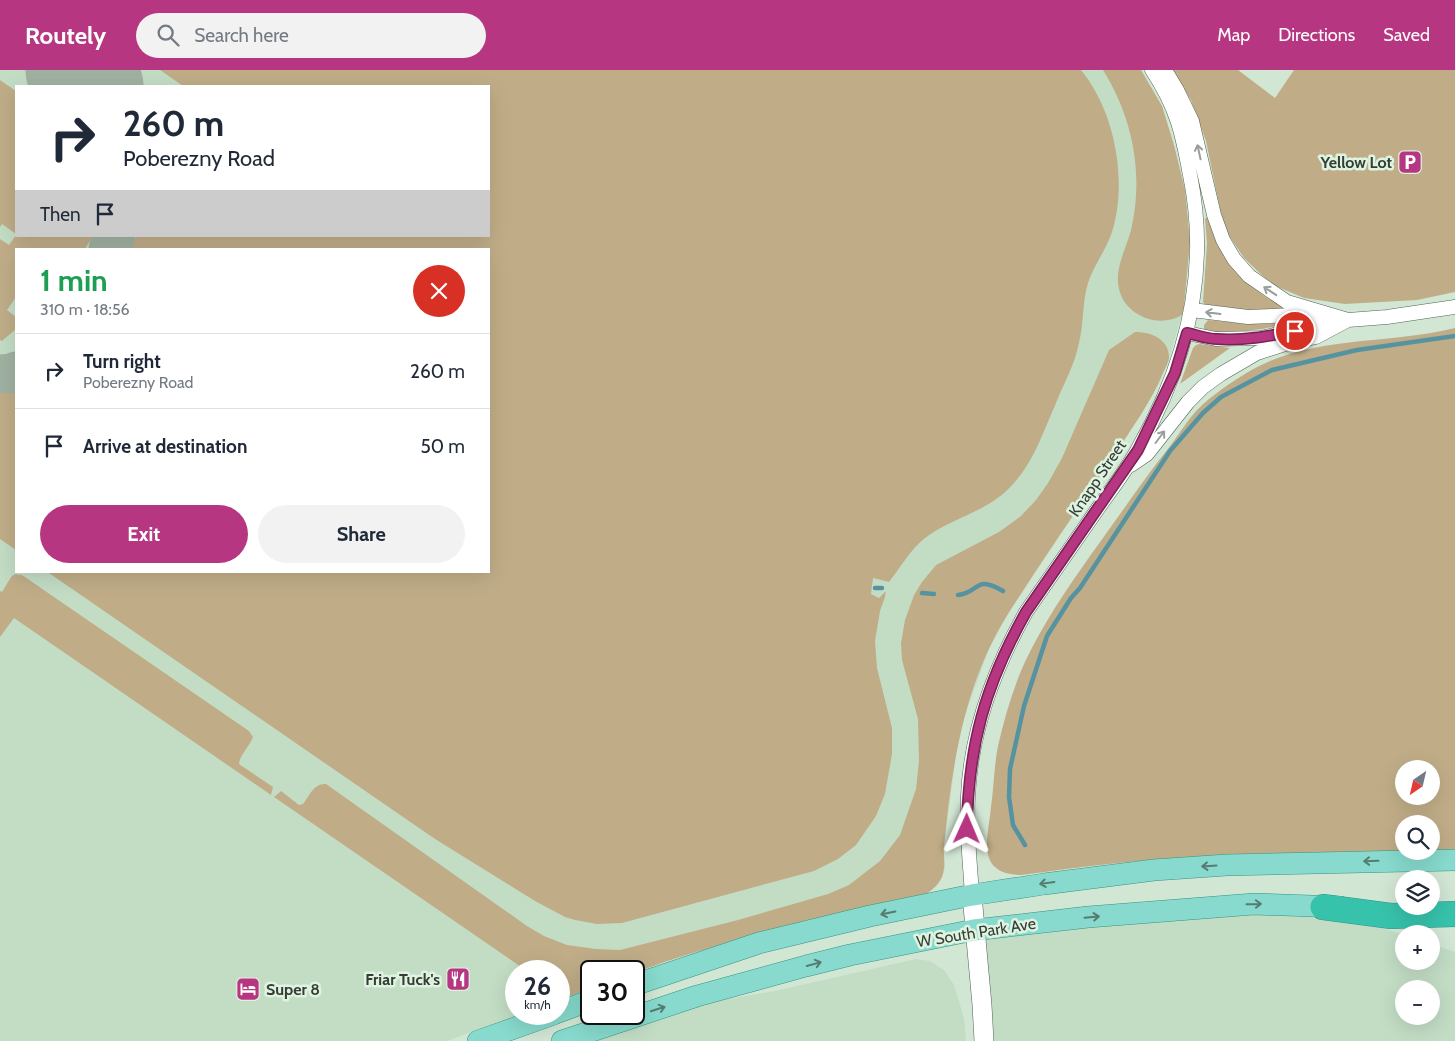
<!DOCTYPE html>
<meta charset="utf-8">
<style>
:root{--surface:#fff;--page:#f2f2f3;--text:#1f2937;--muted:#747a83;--line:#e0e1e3;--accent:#b73681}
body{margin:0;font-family:Cabin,sans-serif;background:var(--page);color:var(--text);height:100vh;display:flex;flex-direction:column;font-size:19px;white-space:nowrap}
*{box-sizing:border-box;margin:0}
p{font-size:16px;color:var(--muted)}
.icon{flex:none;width:28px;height:28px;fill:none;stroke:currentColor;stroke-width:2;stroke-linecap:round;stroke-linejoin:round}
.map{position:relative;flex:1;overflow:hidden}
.side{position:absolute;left:15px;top:178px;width:475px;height:325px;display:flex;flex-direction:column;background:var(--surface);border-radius:0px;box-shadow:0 5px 20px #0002}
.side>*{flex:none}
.top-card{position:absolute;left:15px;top:15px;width:475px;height:152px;border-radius:0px;box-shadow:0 5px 20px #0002;background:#fff;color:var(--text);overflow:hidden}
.needle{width:32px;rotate:214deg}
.controls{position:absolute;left:1395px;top:690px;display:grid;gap:10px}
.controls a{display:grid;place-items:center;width:45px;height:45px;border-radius:50%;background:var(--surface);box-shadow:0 5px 20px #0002;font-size:25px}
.speed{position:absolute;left:505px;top:890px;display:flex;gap:10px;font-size:25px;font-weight:700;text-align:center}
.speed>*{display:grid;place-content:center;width:65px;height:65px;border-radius:50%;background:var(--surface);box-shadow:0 5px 20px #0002;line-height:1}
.speed small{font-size:12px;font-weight:400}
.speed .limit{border:2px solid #111;border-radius:8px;background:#fff;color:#111}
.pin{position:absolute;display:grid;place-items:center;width:42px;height:42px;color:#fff;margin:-21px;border:2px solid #fff;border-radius:50%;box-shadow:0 1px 5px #0007}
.me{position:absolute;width:55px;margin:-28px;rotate:1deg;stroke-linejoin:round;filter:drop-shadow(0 0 4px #0008)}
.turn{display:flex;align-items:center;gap:18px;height:105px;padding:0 25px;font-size:22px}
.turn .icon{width:65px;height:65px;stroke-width:2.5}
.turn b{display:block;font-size:35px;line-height:42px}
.then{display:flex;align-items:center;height:48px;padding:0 25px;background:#0003;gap:10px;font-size:19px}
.round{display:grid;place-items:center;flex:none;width:52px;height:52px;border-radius:26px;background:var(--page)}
.summary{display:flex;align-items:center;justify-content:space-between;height:85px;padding:0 25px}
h1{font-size:30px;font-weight:700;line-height:38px;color:#1e9e55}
.cta{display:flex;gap:10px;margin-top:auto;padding:10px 25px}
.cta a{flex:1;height:58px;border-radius:30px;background:var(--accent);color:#fff;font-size:20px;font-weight:700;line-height:58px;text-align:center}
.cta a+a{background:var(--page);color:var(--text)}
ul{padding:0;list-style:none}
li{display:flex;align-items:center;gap:15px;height:75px;padding:0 25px;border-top:1px solid var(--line)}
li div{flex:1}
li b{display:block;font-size:19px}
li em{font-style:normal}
header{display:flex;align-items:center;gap:30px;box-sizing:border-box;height:70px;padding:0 25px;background:var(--accent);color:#fff}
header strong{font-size:24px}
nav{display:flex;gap:28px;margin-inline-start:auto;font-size:18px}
.search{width:350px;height:45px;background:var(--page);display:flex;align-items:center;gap:12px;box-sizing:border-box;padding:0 18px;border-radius:28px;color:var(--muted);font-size:19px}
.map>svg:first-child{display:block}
.built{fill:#c3ddc5;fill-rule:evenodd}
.green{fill:#c0ad88;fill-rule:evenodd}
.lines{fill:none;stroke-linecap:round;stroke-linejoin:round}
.stream{stroke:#5693a0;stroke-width:4.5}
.taxiway{stroke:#a0b1a2;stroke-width:39}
.runway{stroke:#a0b1a2;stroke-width:95}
.street-casing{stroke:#516253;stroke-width:15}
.secondary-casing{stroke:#516253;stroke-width:20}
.primary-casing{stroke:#369383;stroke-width:22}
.highway-casing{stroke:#369383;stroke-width:26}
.street{stroke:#fff;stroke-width:14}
.secondary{stroke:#fff;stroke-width:19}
.primary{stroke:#87dacd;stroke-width:21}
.highway{stroke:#37c2ac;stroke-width:25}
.oneway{stroke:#9a9e9a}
.oneway2{stroke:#567c72}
.route-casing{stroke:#772354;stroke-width:12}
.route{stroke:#b73681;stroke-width:9}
.labels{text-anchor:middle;stroke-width:5;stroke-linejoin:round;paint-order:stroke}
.poi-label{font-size:16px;font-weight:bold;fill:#353d36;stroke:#dff3e1;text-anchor:end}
.street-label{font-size:16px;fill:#353d36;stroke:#dff3e1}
</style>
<header>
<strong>Routely</strong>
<div class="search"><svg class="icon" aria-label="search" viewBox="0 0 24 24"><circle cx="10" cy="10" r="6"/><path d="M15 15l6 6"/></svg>Search here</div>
<nav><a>Map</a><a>Directions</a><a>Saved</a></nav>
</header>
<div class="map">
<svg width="1455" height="971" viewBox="0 0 1455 971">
<rect width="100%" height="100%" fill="#d2e6d4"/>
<path class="built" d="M0,0H1141L1162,36L1174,75L1185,120L1190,171L1184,237L1169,289L1158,316L1139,347L1006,547L989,579L964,648L956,684L944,778L945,798L942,808L936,817L761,863L661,893L634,903V901H591V918L559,930V901H516V944H521L447,971H0ZM16,16H489V166H16ZM16,179H489V501H16Z
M1323,837L1404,865V891H1431V874L1455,882V971H984L974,860ZM1404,919H1431V946H1404Z
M916,889L930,891L944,900L954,915L964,948L966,971H595L710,932L775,921Z"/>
<path class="green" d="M160,0H1081C1115,41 1128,111 1112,162C1106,180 1094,195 1088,213C1082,233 1084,253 1079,273C1075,294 1064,313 1056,333C1044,360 1034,391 1014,413C988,443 954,446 925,468C911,479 900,498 889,512L873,508L871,524L879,528L886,521L885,527L880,541L875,571L877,598L892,658V684L885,724L876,746L856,775L838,789L814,801L622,853L597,854L575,850L565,847L535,831L435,769L46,501H489V179H128L137,166H489V16H183Z
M1103,0H1141L1162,36L1174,75L1185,120L1190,171L1184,237L1182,245C1159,259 1125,246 1119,219C1114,199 1126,179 1131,160C1144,105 1133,48 1103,0Z
M1172,0H1238L1275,28L1294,0H1455V222L1417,230L1345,234L1304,228L1271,214L1244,188L1224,158L1206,71L1191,30Z
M0,10L16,21V164L2,154L0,157Z
M1207,147H1208C1225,195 1242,216 1288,239L1250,241L1205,235L1203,232L1207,173L1205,149Z
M16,165V166H93L85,179H16V227L7,240L16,247V259L2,271L0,270V169L9,175Z
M1208,250L1248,254L1292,253L1262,259L1229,263L1219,264L1204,260V255Z
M1455,258V783C1363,783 1272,782 1180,788C1127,791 1074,798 1021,805C975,804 988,768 991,737C994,716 994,696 998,676C1004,650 1011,625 1021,601C1047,541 1093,483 1130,430C1142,413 1154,396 1167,380C1181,362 1191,343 1209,329C1227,315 1247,301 1268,292C1324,267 1395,273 1455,258ZM1404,699H1431V726H1404ZM1404,754H1431V781H1404Z
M1135,262C1151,262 1170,269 1169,289C1168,293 1165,299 1163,303C1151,332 1132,358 1115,384C1079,437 1042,490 1008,544C964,614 952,695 944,776C943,783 945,791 944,798C943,811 935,818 925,825C827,848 728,868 634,903V901H591V918L567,927L559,922V901H527L274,727L281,721L299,735L303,734C310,725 314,713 326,714L527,856L544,866L567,875L596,879L620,880L738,850L828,824L849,815L880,791L900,765L916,719L919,691L918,649L902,590L901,573L905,550L914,525L922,512L936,495L999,462L1021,446L1036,430L1048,413L1062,388L1109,280Z
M1199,274L1230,278L1180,314L1193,278L1196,275Z
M16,319V480L0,469V320Z
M15,504L22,505L249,661L253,667C250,676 240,684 239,694L273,717L271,725L14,548L0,567V521L2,522L11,507Z"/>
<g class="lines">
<path class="stream" d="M875,518H882
M922,523L934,524
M958,525C980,523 974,504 1003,521
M1025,775L1013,755L1009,727L1010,699L1024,636L1047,566L1071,528L1080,518L1170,381L1203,343L1221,327L1272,300L1357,280L1455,266"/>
<path class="taxiway" d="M108,179L116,166
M0,304L12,303L16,301"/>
<path class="runway" d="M73,0L96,16"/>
<g class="street-casing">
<path id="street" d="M1161,0L1168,5L1177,20L1192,51L1214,145L1223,170L1234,189L1249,206L1287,232L1348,250
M1192,240L1248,247L1296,245L1313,247
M1187,263L1216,269L1260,268L1348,250L1387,247L1455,237
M1131,395L1147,384L1188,332L1203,317L1221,304L1257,283L1291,272L1316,267L1348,250
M972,825C970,792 966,759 968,726C971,660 994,599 1026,542C1050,507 1075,472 1099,437C1113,417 1128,398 1139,377C1187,292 1210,202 1190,105C1182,62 1177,38 1152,0"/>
</g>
<g class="secondary-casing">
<path id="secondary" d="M972,825L982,935L984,971"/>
</g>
<g class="primary-casing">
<path id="primary" d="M634,915L759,873L870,846L972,825L1044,814L1154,800L1227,795L1455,790
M559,942L591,930
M478,971L554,944
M562,971L697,926L806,896L850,885L974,860L1088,847L1254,834L1340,837"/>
</g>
<g class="highway-casing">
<path id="highway" d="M1323,837L1391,846L1455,844"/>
</g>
<use href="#street" class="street"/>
<use href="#secondary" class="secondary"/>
<use href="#primary" class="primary"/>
<use href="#highway" class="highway"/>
</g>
<defs><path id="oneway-shaft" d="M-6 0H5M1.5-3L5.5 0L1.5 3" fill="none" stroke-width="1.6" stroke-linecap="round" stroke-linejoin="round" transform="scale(1.25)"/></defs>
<g class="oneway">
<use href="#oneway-shaft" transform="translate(1199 82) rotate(-102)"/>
<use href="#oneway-shaft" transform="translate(1270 221) rotate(-147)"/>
<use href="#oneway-shaft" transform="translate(1213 243) rotate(-173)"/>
<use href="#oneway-shaft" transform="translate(1160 367) rotate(-53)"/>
</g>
<g class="oneway2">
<use href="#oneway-shaft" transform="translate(1371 791) rotate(178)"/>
<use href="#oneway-shaft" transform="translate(1209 796) rotate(176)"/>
<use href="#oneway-shaft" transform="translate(1047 813) rotate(172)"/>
<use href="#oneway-shaft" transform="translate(1254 834) rotate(-1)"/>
<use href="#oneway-shaft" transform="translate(888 843) rotate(168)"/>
<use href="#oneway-shaft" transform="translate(1092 847) rotate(-5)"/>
<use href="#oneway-shaft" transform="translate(814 894) rotate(-15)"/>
<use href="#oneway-shaft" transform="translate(658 939) rotate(-18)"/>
</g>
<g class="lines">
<g class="route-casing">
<path id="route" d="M967,759C968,676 985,615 1026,542L1138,380L1175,303L1187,263C1197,265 1207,269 1217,269C1244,271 1269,266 1295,261"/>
</g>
<use href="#route" class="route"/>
</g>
<defs>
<g id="parking-square" transform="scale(1.25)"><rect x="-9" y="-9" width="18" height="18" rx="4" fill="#b73681" stroke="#dff3e1"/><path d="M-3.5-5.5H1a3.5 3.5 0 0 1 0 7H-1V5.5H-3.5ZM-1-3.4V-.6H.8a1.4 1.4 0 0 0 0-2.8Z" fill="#fff"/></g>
<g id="restaurant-square" transform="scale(1.25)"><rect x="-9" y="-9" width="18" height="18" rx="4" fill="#b73681" stroke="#dff3e1"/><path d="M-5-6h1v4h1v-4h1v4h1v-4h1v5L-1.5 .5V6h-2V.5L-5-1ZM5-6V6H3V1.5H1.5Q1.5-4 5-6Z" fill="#fff"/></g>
<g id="hotel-square" transform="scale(1.25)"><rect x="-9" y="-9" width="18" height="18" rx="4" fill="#b73681" stroke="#dff3e1"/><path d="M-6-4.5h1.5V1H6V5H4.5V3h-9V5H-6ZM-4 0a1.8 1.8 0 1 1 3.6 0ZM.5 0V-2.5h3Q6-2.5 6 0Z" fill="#fff"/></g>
</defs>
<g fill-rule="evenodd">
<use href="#parking-square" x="1410" y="92"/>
<use href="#restaurant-square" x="458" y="909"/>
<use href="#hotel-square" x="248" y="919"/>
</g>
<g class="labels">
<g class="poi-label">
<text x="1392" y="98">Yellow Lot</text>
<text x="440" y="915">Friar Tuck's</text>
<text x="266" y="925" text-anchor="start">Super 8</text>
</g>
<g class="street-label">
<text transform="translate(1097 408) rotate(-56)" y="6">Knapp Street</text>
<text transform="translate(976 862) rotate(-9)" y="6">W South Park Ave</text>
</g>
</g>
</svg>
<div class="controls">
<a><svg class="needle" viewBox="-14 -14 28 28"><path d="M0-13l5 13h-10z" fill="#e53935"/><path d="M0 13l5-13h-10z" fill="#747a83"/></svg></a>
<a><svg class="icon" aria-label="search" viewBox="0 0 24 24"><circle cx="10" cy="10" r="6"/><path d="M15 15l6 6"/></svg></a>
<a><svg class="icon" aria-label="layers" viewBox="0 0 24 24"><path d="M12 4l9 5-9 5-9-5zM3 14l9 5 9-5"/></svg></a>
<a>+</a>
<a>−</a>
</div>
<div class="speed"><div>26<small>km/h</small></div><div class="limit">30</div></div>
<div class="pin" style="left:1295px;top:261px;background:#d93025"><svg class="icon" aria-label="arrive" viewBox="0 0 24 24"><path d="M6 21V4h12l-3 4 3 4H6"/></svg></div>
<svg class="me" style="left:967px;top:759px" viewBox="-20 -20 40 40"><path d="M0-17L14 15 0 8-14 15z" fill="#b73681" stroke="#fff" stroke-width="4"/></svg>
<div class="top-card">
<div class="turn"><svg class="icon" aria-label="right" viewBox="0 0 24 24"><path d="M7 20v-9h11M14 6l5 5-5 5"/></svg><div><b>260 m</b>Poberezny Road</div></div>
<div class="then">Then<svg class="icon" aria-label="arrive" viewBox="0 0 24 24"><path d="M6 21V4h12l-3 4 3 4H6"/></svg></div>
</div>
<section class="side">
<div class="summary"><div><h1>1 min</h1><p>310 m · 18:56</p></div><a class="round" style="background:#d93025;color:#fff"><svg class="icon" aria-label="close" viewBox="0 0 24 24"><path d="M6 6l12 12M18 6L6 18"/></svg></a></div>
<ul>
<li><svg class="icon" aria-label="right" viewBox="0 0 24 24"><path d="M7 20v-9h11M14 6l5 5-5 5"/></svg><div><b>Turn right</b><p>Poberezny Road</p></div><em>260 m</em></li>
<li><svg class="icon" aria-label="arrive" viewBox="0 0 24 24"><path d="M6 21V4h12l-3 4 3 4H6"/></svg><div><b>Arrive at destination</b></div><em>50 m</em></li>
</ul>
<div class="cta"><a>Exit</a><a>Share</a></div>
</section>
</div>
